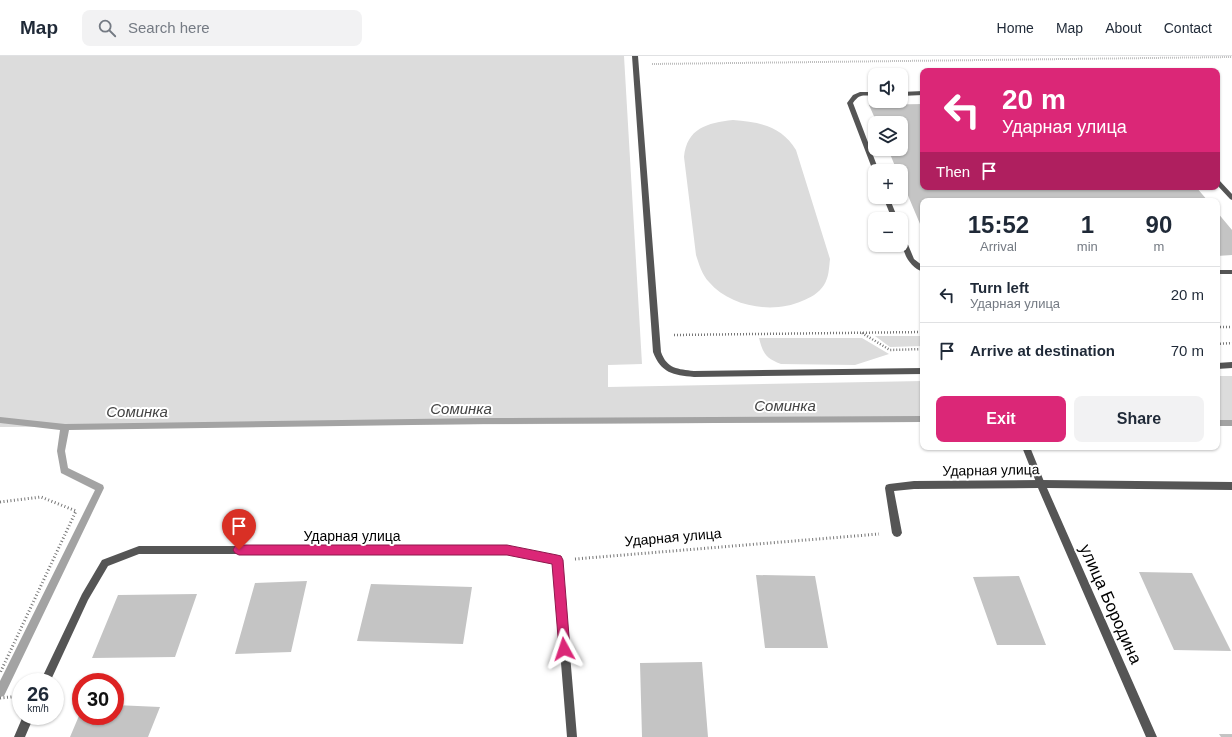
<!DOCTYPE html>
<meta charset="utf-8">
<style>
:root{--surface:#fff;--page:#f2f2f3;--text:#1f2937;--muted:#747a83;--line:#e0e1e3;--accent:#db2777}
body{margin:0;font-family:Helvetica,sans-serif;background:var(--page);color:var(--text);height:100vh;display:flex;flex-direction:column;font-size:15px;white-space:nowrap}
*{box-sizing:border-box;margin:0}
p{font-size:13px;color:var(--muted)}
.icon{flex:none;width:22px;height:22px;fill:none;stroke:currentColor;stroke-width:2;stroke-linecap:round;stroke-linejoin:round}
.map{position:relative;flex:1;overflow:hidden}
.sheet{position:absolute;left:920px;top:142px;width:300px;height:252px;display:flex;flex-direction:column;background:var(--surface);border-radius:8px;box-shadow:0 1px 3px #0004}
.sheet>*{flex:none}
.hud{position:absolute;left:920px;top:12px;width:300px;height:122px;border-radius:8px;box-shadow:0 1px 3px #0004;background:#db2777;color:#fff;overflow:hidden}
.buttons{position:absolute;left:868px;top:12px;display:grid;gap:8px}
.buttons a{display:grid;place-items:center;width:40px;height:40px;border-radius:8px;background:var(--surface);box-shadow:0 1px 3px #0004;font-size:20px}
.speed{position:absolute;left:12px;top:617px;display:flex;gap:8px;font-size:20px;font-weight:700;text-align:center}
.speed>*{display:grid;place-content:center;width:52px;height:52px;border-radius:50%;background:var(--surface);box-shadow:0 1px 3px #0004;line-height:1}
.speed small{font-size:10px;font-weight:400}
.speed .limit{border:6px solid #d22;background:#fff;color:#111}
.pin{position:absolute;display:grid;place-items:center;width:34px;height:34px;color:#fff;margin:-41px -17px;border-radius:50% 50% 50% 0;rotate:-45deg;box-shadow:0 0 4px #0007}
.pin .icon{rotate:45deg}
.me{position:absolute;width:44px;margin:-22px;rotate:355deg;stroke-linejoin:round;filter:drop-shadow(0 0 3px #0008)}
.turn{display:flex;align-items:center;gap:14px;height:84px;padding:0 16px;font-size:18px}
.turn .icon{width:52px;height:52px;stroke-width:2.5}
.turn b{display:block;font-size:28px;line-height:34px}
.then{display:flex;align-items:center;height:38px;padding:0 16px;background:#0003;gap:8px;font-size:15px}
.eta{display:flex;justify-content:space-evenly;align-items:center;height:68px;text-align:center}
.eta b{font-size:24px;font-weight:600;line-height:28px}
.cta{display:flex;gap:8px;margin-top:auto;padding:8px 16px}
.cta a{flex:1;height:46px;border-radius:8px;background:var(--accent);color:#fff;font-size:16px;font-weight:600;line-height:46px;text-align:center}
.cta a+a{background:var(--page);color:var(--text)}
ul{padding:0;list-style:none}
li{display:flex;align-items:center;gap:12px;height:56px;padding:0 16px;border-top:1px solid var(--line)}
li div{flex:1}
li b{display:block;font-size:15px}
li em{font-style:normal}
header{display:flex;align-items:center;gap:24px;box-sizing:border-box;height:56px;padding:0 20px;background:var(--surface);border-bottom:1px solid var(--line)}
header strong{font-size:19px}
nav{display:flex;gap:22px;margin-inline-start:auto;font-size:14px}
.search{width:280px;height:36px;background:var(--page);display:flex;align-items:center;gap:10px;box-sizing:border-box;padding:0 14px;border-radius:8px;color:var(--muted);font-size:15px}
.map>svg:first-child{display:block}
.green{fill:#dcdcdc}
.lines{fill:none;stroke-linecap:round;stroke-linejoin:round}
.stream{fill:#a3a3a3;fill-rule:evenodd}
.building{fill:#c4c4c4}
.path-far2{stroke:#777;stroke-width:2;stroke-dasharray:0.5 1.5;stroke-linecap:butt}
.path-far1{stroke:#777;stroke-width:2.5;stroke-dasharray:1 2;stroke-linecap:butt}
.path{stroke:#777;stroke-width:3;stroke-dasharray:1 2.5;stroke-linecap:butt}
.lane{fill:#555;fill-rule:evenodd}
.street{fill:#555;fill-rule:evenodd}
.route{fill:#db2777;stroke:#8e194d}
.labels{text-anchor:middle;stroke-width:4;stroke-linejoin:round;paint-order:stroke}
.street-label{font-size:14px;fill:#000;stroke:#fff}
.water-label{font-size:15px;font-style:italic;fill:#444;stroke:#fff}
.near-street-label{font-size:17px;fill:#000;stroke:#fff}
</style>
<header>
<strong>Map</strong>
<div class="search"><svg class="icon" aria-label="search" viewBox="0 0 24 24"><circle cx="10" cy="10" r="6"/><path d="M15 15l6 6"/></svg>Search here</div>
<nav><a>Home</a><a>Map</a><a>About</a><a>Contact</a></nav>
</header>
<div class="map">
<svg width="1232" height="681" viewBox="0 0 1232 681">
<rect width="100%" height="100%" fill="#fff"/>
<path class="green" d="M0,0H624L642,308L608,309V331L923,325V366L0,371Z
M733,64C759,66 782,70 796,94L830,203C829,212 829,221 824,229C819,237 810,242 802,245C773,258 730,251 709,226C702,219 699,208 696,199L684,101C687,72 707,67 733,64Z
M875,280H923V290L890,291Z
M759,282H862L889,298L855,309L781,308C766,302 763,298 759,282Z
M1217,320H1232V364H1217Z"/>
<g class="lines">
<path class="stream" d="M923,360V366L483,368L69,374L65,395L68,412L103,429L104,432L4,640L0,641V625L95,434L61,417L57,395L60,374L0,367V361L65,368L483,362Z
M1217,364H1232V370H1217Z"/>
</g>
<path class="building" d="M923,48V131H1196L1208,145H923V175L901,123V115H897L888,93H901V67H877L869,49Z
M1217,156L1232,174V199L1217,200Z
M1139,516L1192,517L1231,595L1174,594Z
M756,519L815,520L828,592H765Z
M1019,520L1046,589H997L973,521Z
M307,525L291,596L235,598L255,527Z
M371,528L472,531L463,588L357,585Z
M197,538L175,601L92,602L118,539Z
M702,606L708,681H642L640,607Z
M115,649L160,651L148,681H70L81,655V660H115Z
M1219,678H1232V681H1221Z"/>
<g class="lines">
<path class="path-far2" d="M652,8L1232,1"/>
<path class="path-far1" d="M1217,271H1232
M862,277L890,294L923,293
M674,279L923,276
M1217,288L1232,287"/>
<path class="path" d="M0,446L41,441L76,455L0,617
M575,503L879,478
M0,642L21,640"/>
<path class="lane" d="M632,0H638L661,296C667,313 678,313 694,315L923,312V318L694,321C673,319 661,317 653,296Z
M923,35V39L901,40V36Z
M860,36H875V40C864,40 860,37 853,47L879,115H875V117L873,115L847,47L853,39Z
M1217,123L1219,124L1232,138V144L1230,143L1217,129Z
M883,141H889L898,163H892Z
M901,177L904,179L914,203L923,210V216C907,210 901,193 901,177Z
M1217,214H1232V218H1217Z
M1232,306V312L1217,313V307Z
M1022,391H1030L1045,428L1044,431L1041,432L1038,431Z"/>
<path class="street" d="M1041,424L1232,426V434L1047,432L1157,681H1146L1038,432L914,433L894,435L902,477L900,480L897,481L894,480L892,477L885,432L886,429L889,428L914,425Z
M139,490H507L560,501L562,504L577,681H567L553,508L507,498H139L108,510L88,544L50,626H40L82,538L102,504Z
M23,660H34L25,681H14Z"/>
</g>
<path class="route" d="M239,489H507L557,499L561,500L563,504L570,593L569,597L564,598L560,597L559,593L552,508L507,499H239L235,497L233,494L235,490Z"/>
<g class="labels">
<g class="street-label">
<text transform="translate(991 414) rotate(-1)" y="5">Ударная улица</text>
<text x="352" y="485">Ударная улица</text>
<text transform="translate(673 481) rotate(-5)" y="5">Ударная улица</text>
</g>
<g class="water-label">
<text x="785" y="355">Соминка</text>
<text x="461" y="358">Соминка</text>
<text x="137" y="361">Соминка</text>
</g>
<g class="near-street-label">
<text transform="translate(1111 548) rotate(66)" y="6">улица Бородина</text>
</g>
</g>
</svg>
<div class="buttons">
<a><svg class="icon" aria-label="sound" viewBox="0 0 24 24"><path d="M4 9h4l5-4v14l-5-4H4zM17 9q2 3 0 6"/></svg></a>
<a><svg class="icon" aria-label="layers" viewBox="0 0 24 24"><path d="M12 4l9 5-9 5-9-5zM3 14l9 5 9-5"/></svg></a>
<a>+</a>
<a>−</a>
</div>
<div class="speed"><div>26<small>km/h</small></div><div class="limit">30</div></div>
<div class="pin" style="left:239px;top:494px;background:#d93025"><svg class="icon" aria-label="arrive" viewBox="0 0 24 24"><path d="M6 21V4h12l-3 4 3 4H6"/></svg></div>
<svg class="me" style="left:564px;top:593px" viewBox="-20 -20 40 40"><path d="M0-17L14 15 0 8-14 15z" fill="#db2777" stroke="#fff" stroke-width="4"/></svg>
<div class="hud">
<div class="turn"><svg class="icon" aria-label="left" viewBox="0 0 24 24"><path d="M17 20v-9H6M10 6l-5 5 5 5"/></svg><div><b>20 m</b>Ударная улица</div></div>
<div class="then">Then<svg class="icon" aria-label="arrive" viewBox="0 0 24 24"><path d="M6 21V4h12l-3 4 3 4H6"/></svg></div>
</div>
<section class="sheet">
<div class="eta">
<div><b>15:52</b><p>Arrival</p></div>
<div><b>1</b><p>min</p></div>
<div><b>90</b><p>m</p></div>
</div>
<ul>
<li><svg class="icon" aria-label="left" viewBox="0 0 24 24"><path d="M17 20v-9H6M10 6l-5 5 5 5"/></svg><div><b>Turn left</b><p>Ударная улица</p></div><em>20 m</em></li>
<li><svg class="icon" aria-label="arrive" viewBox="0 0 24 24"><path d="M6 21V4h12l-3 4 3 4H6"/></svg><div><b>Arrive at destination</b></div><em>70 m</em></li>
</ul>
<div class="cta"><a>Exit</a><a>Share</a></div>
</section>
</div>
